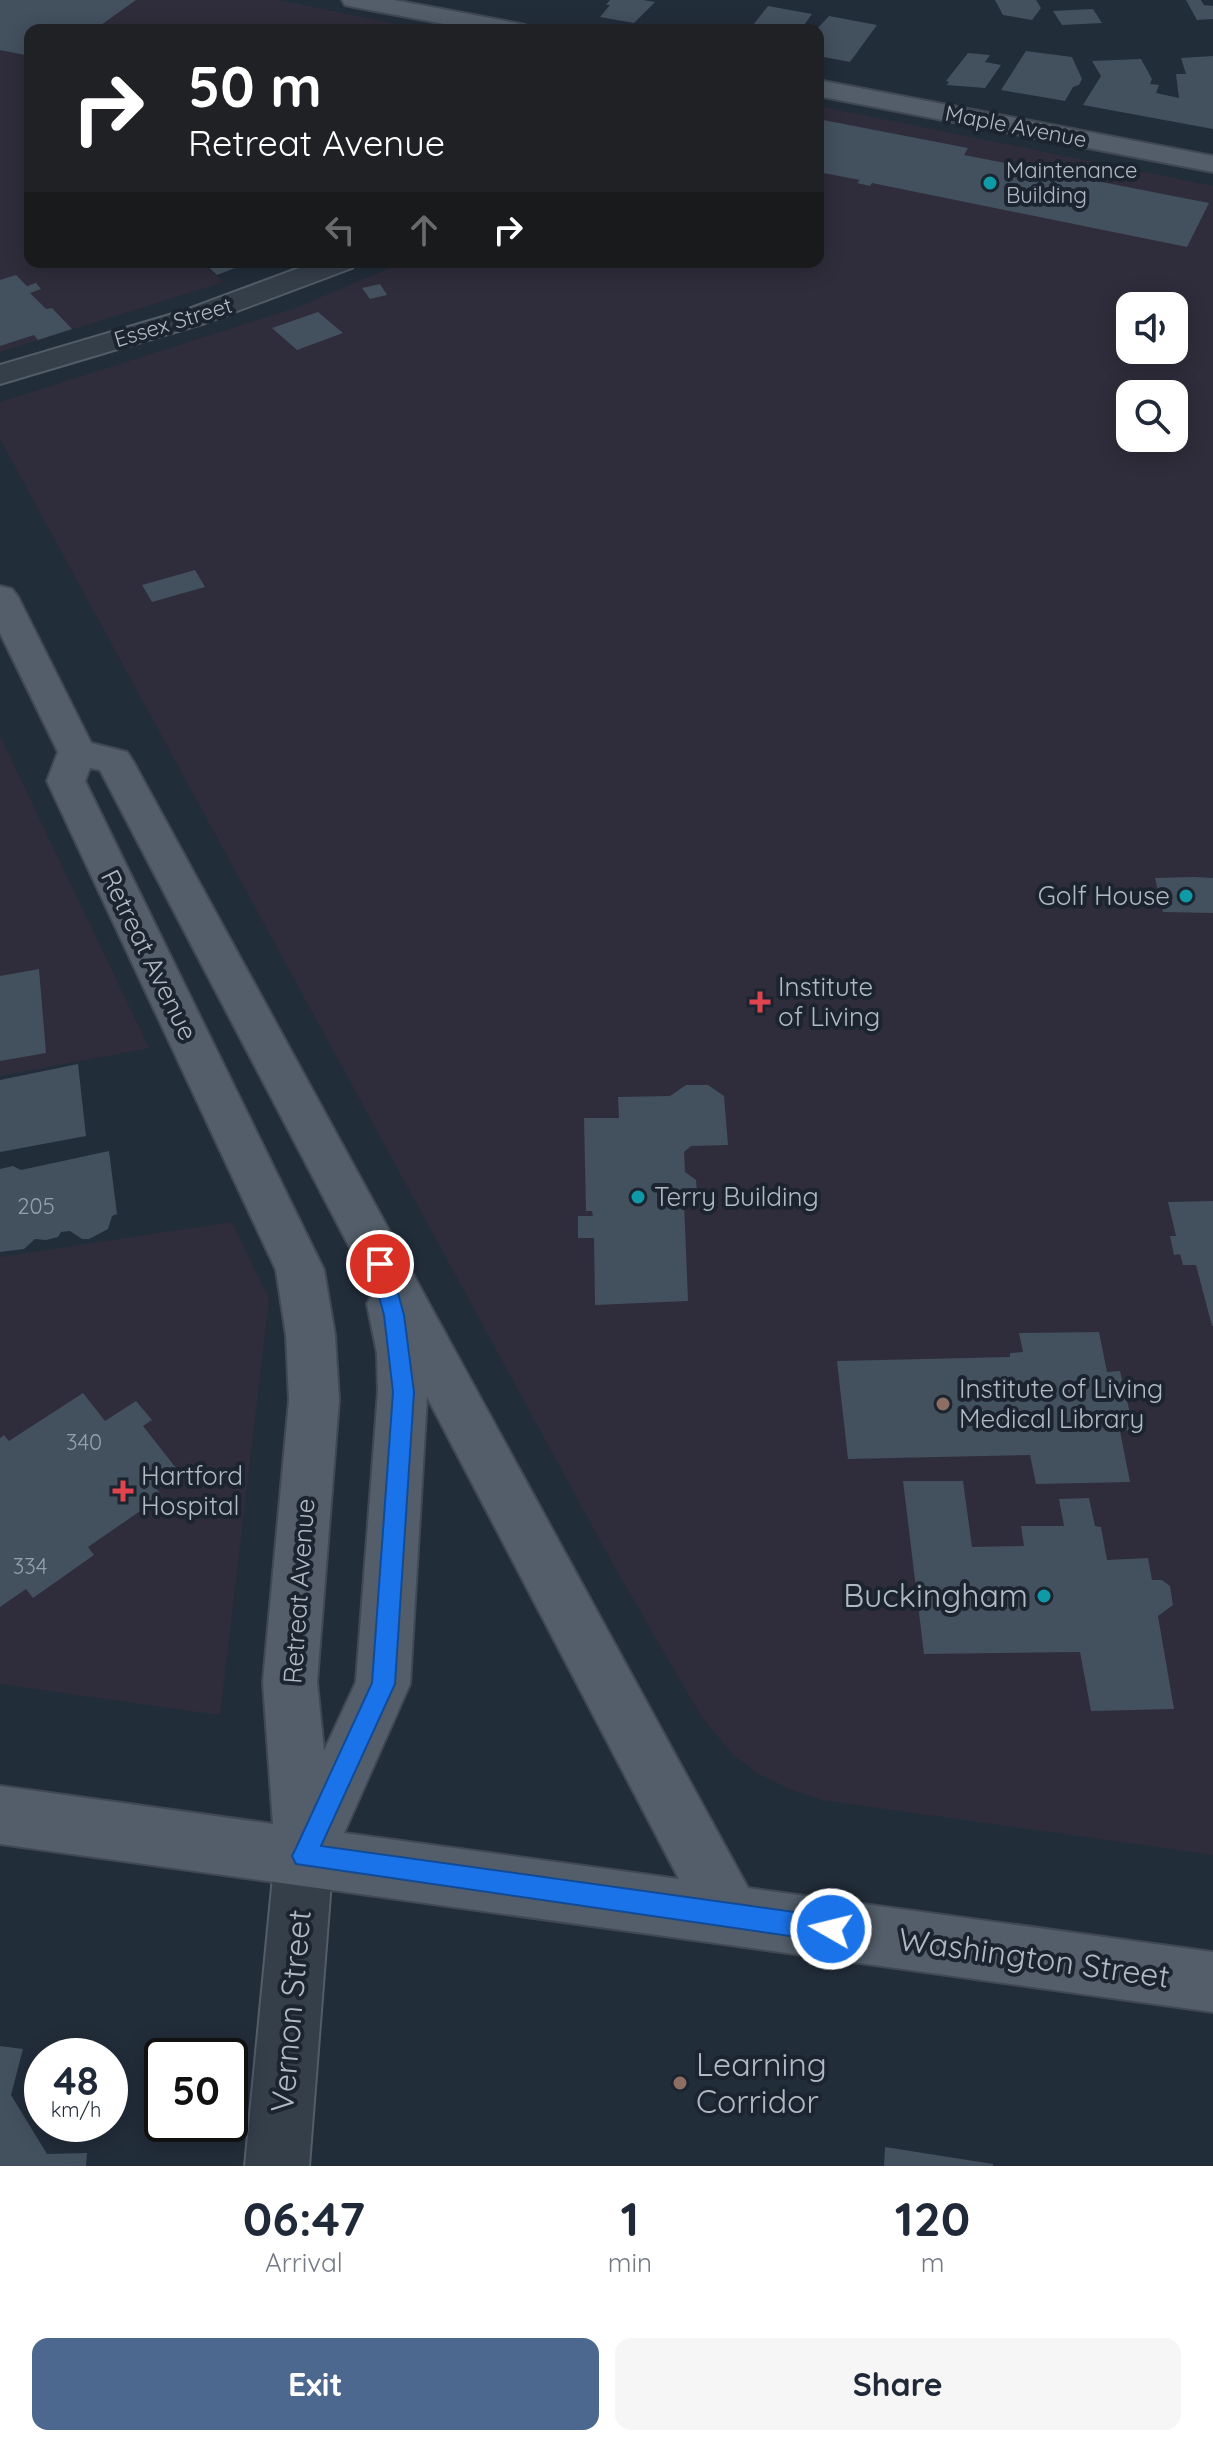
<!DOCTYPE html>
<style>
:root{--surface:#fff;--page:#f6f6f7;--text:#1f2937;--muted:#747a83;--accent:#4c688e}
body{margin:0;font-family:Quicksand,sans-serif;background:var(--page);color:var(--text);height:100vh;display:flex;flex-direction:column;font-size:30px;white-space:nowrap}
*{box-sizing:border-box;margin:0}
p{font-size:26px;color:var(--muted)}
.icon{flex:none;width:44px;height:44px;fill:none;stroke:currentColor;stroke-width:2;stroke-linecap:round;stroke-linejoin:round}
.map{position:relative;height:2166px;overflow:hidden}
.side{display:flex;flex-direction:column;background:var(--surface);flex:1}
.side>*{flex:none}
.hud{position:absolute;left:24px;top:24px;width:800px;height:244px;border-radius:16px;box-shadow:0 4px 20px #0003;background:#202124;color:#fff;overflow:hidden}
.tools{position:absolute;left:1116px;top:292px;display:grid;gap:16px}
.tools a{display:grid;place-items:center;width:72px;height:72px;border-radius:16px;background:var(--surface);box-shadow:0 4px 20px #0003;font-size:40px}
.speed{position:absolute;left:24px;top:2038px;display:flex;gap:16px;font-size:40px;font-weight:700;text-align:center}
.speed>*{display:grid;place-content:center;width:104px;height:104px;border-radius:50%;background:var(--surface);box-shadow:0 4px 20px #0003;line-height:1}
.speed small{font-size:20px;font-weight:400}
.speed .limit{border:4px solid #111;border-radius:12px;background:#fff;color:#111}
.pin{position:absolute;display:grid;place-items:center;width:68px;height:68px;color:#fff;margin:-34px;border:4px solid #fff;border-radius:50%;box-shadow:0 2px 8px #0007}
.me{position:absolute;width:88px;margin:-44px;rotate:278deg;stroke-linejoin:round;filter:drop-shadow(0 0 6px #0008)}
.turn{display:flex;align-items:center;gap:28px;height:168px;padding:0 32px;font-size:36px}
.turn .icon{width:104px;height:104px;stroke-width:2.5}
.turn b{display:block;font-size:56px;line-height:68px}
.lanes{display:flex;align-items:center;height:76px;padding:0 32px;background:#0003;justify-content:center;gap:40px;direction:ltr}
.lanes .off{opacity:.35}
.eta{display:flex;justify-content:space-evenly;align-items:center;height:136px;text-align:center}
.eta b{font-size:48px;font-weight:700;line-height:56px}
.primary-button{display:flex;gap:16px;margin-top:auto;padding:16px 32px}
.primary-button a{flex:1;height:92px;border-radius:16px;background:var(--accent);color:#fff;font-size:32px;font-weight:700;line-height:92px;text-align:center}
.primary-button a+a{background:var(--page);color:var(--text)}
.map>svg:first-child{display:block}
.medical{fill:#2f2d3b;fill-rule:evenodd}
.building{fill:#43505e}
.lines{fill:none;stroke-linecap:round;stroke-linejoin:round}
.minor-casing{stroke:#535d68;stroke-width:4}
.major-casing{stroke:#3f4853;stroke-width:4}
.minor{fill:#353f4a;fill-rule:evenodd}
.major{fill:#535e6a;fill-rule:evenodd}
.route{fill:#1a73e8;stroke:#114b97;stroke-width:2}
.culture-dot{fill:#0f9aa8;stroke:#1b242f;stroke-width:3}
.health-dot{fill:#e0444e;stroke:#1b242f;stroke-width:3}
.education-dot{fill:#8d6e63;stroke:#1b242f;stroke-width:3}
.labels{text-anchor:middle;stroke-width:8;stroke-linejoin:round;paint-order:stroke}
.far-street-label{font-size:22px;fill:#b0bac6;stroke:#1b242f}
.far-poi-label{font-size:22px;fill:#b0bac6;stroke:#1b242f;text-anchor:start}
.number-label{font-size:22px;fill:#95a0ac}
.poi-label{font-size:26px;fill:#b0bac6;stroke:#1b242f;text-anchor:start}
.street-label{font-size:26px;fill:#b0bac6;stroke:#1b242f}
.near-poi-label{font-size:32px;fill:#b0bac6;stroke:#1b242f;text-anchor:end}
.near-street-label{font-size:32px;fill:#b0bac6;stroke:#1b242f}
</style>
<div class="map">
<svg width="1213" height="2166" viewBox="0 0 1213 2166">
<rect width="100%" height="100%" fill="#222d3a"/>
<path class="medical" d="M0,0H278L427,30H30V262H199L224,282L0,352Z
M818,106L1213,186V1855L822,1800L789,1789L759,1774L732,1754L701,1716L614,1566L0,439V402L295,308L404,262H818ZM1130,306H1174V350H1130ZM1130,394H1174V438H1130Z
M0,736L149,1048L0,1076Z
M232,1222L269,1299L220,1715L0,1684V1257Z"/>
<path class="building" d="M0,0H136L94,30H30V56L0,50Z
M610,0H643L655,2L634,23L600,17L610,5H606Z
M995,0H1036L1041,8L1032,20L1003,15Z
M1186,0H1201L1204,5L1213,6V19L1197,20Z
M768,6L812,14L804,25L797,24L792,30H749Z
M1093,9L1102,23L1062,25L1053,11Z
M829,16L877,25L850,62L818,56L816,30Z
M1026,51L1072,57L1082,79L1079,85L1073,87L1065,101L1001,90Z
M968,53L990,55L985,62L1001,65L985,88L947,85L949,82L946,81Z
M1213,56V129L1083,105L1101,76L1092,61L1141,59L1152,79L1150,84L1159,85L1156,93L1179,98L1176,74H1186L1181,58Z
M818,119L968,148L964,155L1209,203L1187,247L872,183L870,186L857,183L860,180L818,172L821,164L818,163Z
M203,262H248V263L217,275Z
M16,275L27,286L36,283L41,289L30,293L46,309L52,308L72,329L38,340L34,335L0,346V280Z
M380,284L387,295L370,299L362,288Z
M318,312L343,333L297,350L272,328Z
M195,570L205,587L152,602L142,585Z
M1194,877L1213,878V913L1163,912L1155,878Z
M39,969L46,1053L0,1061V976Z
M78,1064L86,1136L0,1152V1080Z
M686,1085H708L724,1096L728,1145L691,1146L684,1152L685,1172L696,1180L697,1193L684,1202L688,1301L595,1305L594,1238H578V1216H593L592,1211H586L584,1118H619L618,1097L670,1096Z
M109,1151L117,1214L112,1216L108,1229L89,1239H82L70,1231L61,1232L58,1237L46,1240L35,1239L24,1249L0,1252V1169L13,1166L21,1170Z
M1213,1201V1326H1212L1196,1265H1183L1180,1254L1174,1255L1170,1236H1176L1168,1202Z
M1099,1332L1107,1372L1120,1371L1134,1430L1120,1431L1130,1482L1036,1484L1030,1455L848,1459L837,1361L1010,1357V1353L1023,1352L1019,1333Z
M83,1393L105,1421L136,1401L152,1420L143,1426L176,1468L153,1484L162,1496L88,1547L94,1555L33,1598L26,1589L0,1607V1438L4,1435L9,1441Z
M903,1481H963L972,1547L1024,1546L1021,1526H1064L1059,1499L1089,1498L1095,1526L1101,1527L1107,1560L1148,1558L1152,1580H1162L1170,1586L1173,1605L1158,1616L1174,1709L1091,1711L1080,1652L924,1654Z
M0,2046L23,2049L11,2095L47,2154L87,2153L86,2166H0Z
M885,2147L993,2164V2166H884Z"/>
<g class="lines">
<g class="minor-casing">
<path id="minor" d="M315,262H357L352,268L205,323L0,384V365L183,311Z
M304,1827L325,1835L333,1856L309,2166H245L275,1856L283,1835Z"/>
</g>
<g class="major-casing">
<path id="major" d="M342,0H394L516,23L525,25L528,30H476L354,7L345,5Z
M818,80L1213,156V172L818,96Z
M0,586L12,589L18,597L91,743L127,752L133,761L748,1888L1213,1952V2012L0,1844V1786L273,1824L263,1682L289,1400L286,1335L276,1270L47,781L58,752L0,633ZM90,768L100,770L373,1292L367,1304L377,1353L378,1392L356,1682L324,1751L317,1682L339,1400L335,1335L324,1270L85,781ZM427,1397L679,1879L344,1833L410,1684Z"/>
</g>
<use href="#minor" class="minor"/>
<use href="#major" class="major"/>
</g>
<path class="route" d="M380,1256L387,1259L390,1264L404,1315L414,1392L395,1684L321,1846L831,1917L840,1921L843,1929L840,1938L831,1942L296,1864L292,1856L296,1848L372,1683L393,1392L384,1315L370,1264L373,1259Z"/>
<g class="culture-dot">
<circle cx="990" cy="183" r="8"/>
<circle cx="1186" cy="896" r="8"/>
<circle cx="638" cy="1197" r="8"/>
<circle cx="1044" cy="1596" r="8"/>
</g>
<g class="health-dot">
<path d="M756 990h8v8h8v8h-8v8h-8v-8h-8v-8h8z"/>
<path d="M119 1479h8v8h8v8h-8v8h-8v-8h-8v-8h8z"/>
</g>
<g class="education-dot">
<circle cx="943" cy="1404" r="8"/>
<circle cx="680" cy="2083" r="8"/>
</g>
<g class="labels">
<g class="far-street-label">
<text transform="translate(1016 126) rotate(11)" y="8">Maple Avenue</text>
<text transform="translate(173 322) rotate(-17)" y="8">Essex Street</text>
</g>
<g class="far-poi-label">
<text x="1006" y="178">Maintenance<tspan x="1006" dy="25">Building</tspan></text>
</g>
<g class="number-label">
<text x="36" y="1214">205</text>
<text x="84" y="1450">340</text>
<text x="30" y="1574">334</text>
</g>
<g class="poi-label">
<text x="1170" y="905" text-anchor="end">Golf House</text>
<text x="778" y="996">Institute<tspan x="778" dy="30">of Living</tspan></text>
<text x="654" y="1206">Terry Building</text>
<text x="959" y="1398">Institute of Living<tspan x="959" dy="30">Medical Library</tspan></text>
<text x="141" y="1485">Hartford<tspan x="141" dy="30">Hospital</tspan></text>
</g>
<g class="street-label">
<text transform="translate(149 955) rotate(64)" y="9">Retreat Avenue</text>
<text transform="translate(299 1591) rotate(-86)" y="9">Retreat Avenue</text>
</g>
<g class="near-poi-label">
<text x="1028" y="1607">Buckingham</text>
<text x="696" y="2076" text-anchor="start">Learning<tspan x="696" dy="37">Corridor</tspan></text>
</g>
<g class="near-street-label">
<text transform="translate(1034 1958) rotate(8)" y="11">Washington Street</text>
<text transform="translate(291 2011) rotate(-85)" y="11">Vernon Street</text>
</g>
</g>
</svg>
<div class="tools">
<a><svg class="icon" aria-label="sound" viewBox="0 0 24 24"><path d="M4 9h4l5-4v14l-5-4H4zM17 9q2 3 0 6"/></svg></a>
<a><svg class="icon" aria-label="search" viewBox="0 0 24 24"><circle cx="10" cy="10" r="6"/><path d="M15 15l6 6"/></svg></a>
</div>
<div class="speed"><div>48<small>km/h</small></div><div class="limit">50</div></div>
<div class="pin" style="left:380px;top:1264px;background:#d93025"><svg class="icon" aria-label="arrive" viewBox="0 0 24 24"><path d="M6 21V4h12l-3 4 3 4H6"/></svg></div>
<svg class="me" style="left:831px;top:1929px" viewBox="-20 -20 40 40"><circle r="17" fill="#1a73e8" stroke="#fff" stroke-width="3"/><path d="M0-11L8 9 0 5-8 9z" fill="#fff"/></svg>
<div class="hud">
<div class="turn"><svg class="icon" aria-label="right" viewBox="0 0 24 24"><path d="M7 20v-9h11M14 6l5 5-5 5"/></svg><div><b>50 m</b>Retreat Avenue</div></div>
<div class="lanes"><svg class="icon off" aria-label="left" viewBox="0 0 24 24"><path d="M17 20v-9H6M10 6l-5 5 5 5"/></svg><svg class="icon off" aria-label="ahead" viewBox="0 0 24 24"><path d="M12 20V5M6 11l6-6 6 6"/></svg><svg class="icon" aria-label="right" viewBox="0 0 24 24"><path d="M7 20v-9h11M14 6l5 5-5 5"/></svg></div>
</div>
</div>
<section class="side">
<div class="eta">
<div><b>06:47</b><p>Arrival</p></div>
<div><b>1</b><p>min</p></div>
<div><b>120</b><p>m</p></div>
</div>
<div class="primary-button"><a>Exit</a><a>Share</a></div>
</section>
